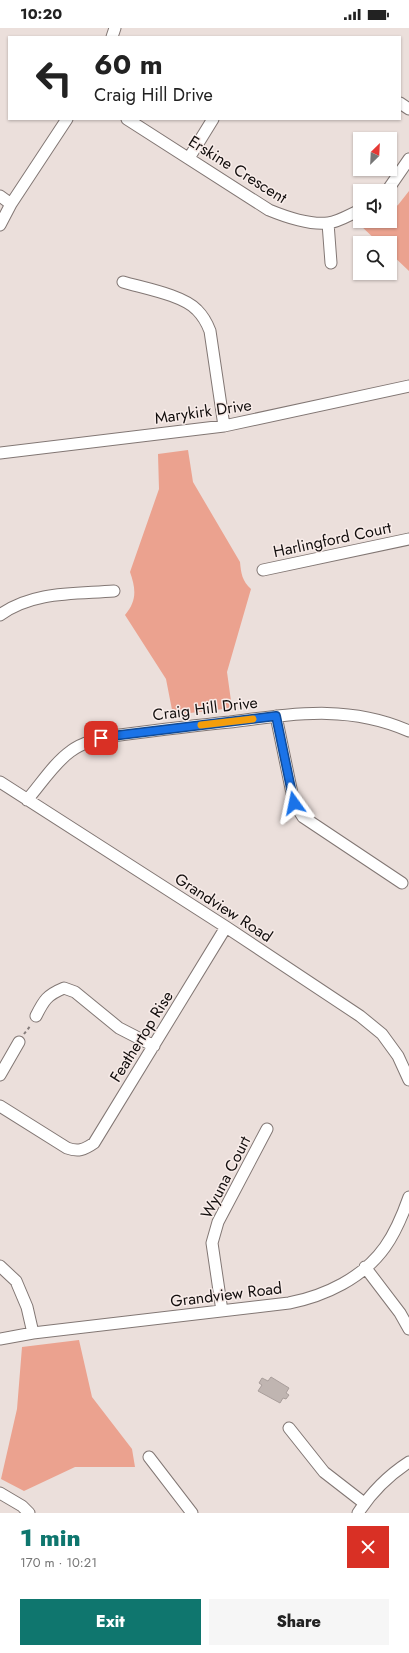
<!DOCTYPE html>
<meta charset="utf-8">
<style>
:root{--surface:#fff;--page:#f6f6f6;--text:#222;--muted:#767676;--accent:#0f766e}
body{margin:0;font-family:Jost,sans-serif;background:var(--page);color:var(--text);height:100vh;display:flex;flex-direction:column;font-size:15px;white-space:nowrap}
*{box-sizing:border-box;margin:0}
p{font-size:13px;color:var(--muted)}
.icon{flex:none;width:22px;height:22px;fill:none;stroke:currentColor;stroke-width:2;stroke-linecap:round;stroke-linejoin:round}
.map{position:relative;height:1485px;overflow:hidden}
.drawer{display:flex;flex-direction:column;background:var(--surface);flex:1}
.drawer>*{flex:none}
.guide{position:absolute;left:8px;top:8px;width:393px;height:84px;border-radius:0px;box-shadow:0 1px 3px #0004;background:#fff;color:var(--text);overflow:hidden}
.needle{width:26px;rotate:24deg}
.buttons{position:absolute;left:353px;top:104px;display:grid;gap:8px}
.buttons a{display:grid;place-items:center;width:44px;height:44px;border-radius:0px;background:var(--surface);box-shadow:0 1px 3px #0004;font-size:20px}
.pin{position:absolute;display:grid;place-items:center;width:34px;height:34px;color:#fff;margin:-17px;border-radius:8px;box-shadow:0 2px 6px #0006}
.me{position:absolute;width:44px;margin:-22px;rotate:348deg;stroke-linejoin:round;filter:drop-shadow(0 0 3px #0008)}
.turn{display:flex;align-items:center;gap:14px;height:84px;padding:0 20px;font-size:18px}
.turn .icon{width:52px;height:52px;stroke-width:2.5}
.turn b{display:block;font-size:28px;line-height:34px}
.round{display:grid;place-items:center;flex:none;width:42px;height:42px;border-radius:0px;background:var(--page)}
.head{display:flex;align-items:center;justify-content:space-between;height:68px;padding:0 20px}
h1{font-size:24px;font-weight:800;line-height:30px;color:var(--accent)}
.primary-button{display:flex;gap:8px;margin-top:auto;padding:8px 20px}
.primary-button a{flex:1;height:46px;border-radius:0px;background:var(--accent);color:#fff;font-size:16px;font-weight:800;line-height:46px;text-align:center}
.primary-button a+a{background:var(--page);color:var(--text)}
.status{display:flex;justify-content:space-between;align-items:center;height:28px;padding:0 20px;background:var(--surface);direction:ltr}
.status svg{height:11px;fill:currentColor}
.map>svg:first-child{display:block}
.green{fill:#eba28f}
.building{fill:#c0b5b1;stroke:#a99e9b}
.lines{fill:none;stroke-linecap:round;stroke-linejoin:round}
.street-casing{stroke:#827774;stroke-width:13}
.path{stroke:#867d7b;stroke-width:2;stroke-dasharray:3 3;stroke-linecap:butt}
.street{stroke:#fff;stroke-width:11}
.route-casing{stroke:#114b97;stroke-width:10}
.route{stroke:#1a73e8;stroke-width:7}
.slow{stroke:#f59e0b;stroke-width:7}
.labels{text-anchor:middle;stroke-width:3;stroke-linejoin:round;paint-order:stroke}
.street-label{font-size:16px;fill:#120e0d;stroke:#f8ece9}
</style>
<div class="status"><b>10:20</b><svg viewBox="0 0 49 12"><path d="M0 12V9h3v3zM5 12V6h3v6zM10 12V3h3v9zM15 12V0h3v12zM26 1h20v11H26zM47 4h2v5h-2z"/></svg></div>
<div class="map">
<svg width="409" height="1485" viewBox="0 0 409 1485">
<rect width="100%" height="100%" fill="#ebdfdb"/>
<path class="green" d="M409,163V243L390,225V215H379L360,197L370,193H390V182L398,177Z
M188,422L193,454L240,534C241,545 242,553 251,561L227,644L232,680L173,687L166,651L125,587C137,573 136,561 130,544L159,461L158,426Z
M79,1312L92,1369L132,1421L135,1439H75L24,1463L1,1451L17,1381L22,1319Z"/>
<path class="building" d="M271,1349L289,1360L286,1365L289,1367L286,1371L283,1370L280,1375L258,1363L262,1357L259,1355L262,1350L268,1353Z"/>
<g class="lines">
<g class="street-casing">
<path id="street" d="M112,9L115,0
M400,75L409,81
M127,91L269,182C286,189 310,197 328,195C338,194 351,186 360,182
M189,130L213,91
M387,163L409,131
M0,168L11,176
M328,195L331,235
M0,197L11,176L67,91
M123,254C143,260 183,267 197,282C203,288 207,295 210,303L224,398
M0,425L224,398L409,358
M263,542L409,511
M0,587C33,563 75,566 114,563
M276,688L294,775L303,789L402,855
M0,754L226,899L360,988L382,1006L398,1028L409,1052
M27,772C41,756 54,735 71,723C83,714 98,711 112,708C151,703 190,698 230,694C293,686 348,676 409,703
M36,988C44,972 47,967 64,960L75,964L119,1000L154,1018
M0,1047L19,1014
M0,1078L67,1120C78,1124 84,1122 94,1115L226,899
M0,1238L16,1253L27,1279L33,1305
M365,1239L400,1285L409,1301
M222,1283L212,1215L218,1194L267,1101
M0,1311L33,1305L289,1275C325,1268 363,1250 385,1219C395,1205 403,1186 409,1169
M289,1400L324,1444L364,1475
M149,1429L192,1485
M0,1465L22,1478L29,1485
M358,1485C371,1465 389,1447 409,1434"/>
</g>
<path class="path" d="M24,1006L31,997"/>
<use href="#street" class="street"/>
</g>
<g class="lines">
<g class="route-casing">
<path id="route" d="M101,710L112,708L276,688L294,775"/>
</g>
<use href="#route" class="route"/>
<path class="slow" d="M201,697L253,691"/>
</g>
<g class="labels">
<g class="street-label">
<text transform="translate(238 141) rotate(32)" y="6">Erskine Crescent</text>
<text transform="translate(203 383) rotate(-8)" y="6">Marykirk Drive</text>
<text transform="translate(332 511) rotate(-12)" y="6">Harlingford Court</text>
<text transform="translate(205 680) rotate(-7)" y="6">Craig Hill Drive</text>
<text transform="translate(224 879) rotate(33)" y="6">Grandview Road</text>
<text transform="translate(141 1008) rotate(-58)" y="6">Feathertop Rise</text>
<text transform="translate(225 1149) rotate(-63)" y="6">Wyuna Court</text>
<text transform="translate(226 1266) rotate(-7)" y="6">Grandview Road</text>
</g>
</g>
</svg>
<div class="buttons">
<a><svg class="needle" viewBox="-14 -14 28 28"><path d="M0-13l5 13h-10z" fill="#e53935"/><path d="M0 13l5-13h-10z" fill="#767676"/></svg></a>
<a><svg class="icon" aria-label="sound" viewBox="0 0 24 24"><path d="M4 9h4l5-4v14l-5-4H4zM17 9q2 3 0 6"/></svg></a>
<a><svg class="icon" aria-label="search" viewBox="0 0 24 24"><circle cx="10" cy="10" r="6"/><path d="M15 15l6 6"/></svg></a>
</div>
<div class="pin" style="left:101px;top:710px;background:#d93025"><svg class="icon" aria-label="arrive" viewBox="0 0 24 24"><path d="M6 21V4h12l-3 4 3 4H6"/></svg></div>
<svg class="me" style="left:294px;top:775px" viewBox="-20 -20 40 40"><path d="M0-17L14 15 0 8-14 15z" fill="#1a73e8" stroke="#fff" stroke-width="4"/></svg>
<div class="guide">
<div class="turn"><svg class="icon" aria-label="left" viewBox="0 0 24 24"><path d="M17 20v-9H6M10 6l-5 5 5 5"/></svg><div><b>60 m</b>Craig Hill Drive</div></div>
</div>
</div>
<section class="drawer">
<div class="head"><div><h1>1 min</h1><p>170 m · 10:21</p></div><a class="round" style="background:#d93025;color:#fff"><svg class="icon" aria-label="close" viewBox="0 0 24 24"><path d="M6 6l12 12M18 6L6 18"/></svg></a></div>
<div class="primary-button"><a>Exit</a><a>Share</a></div>
</section>
